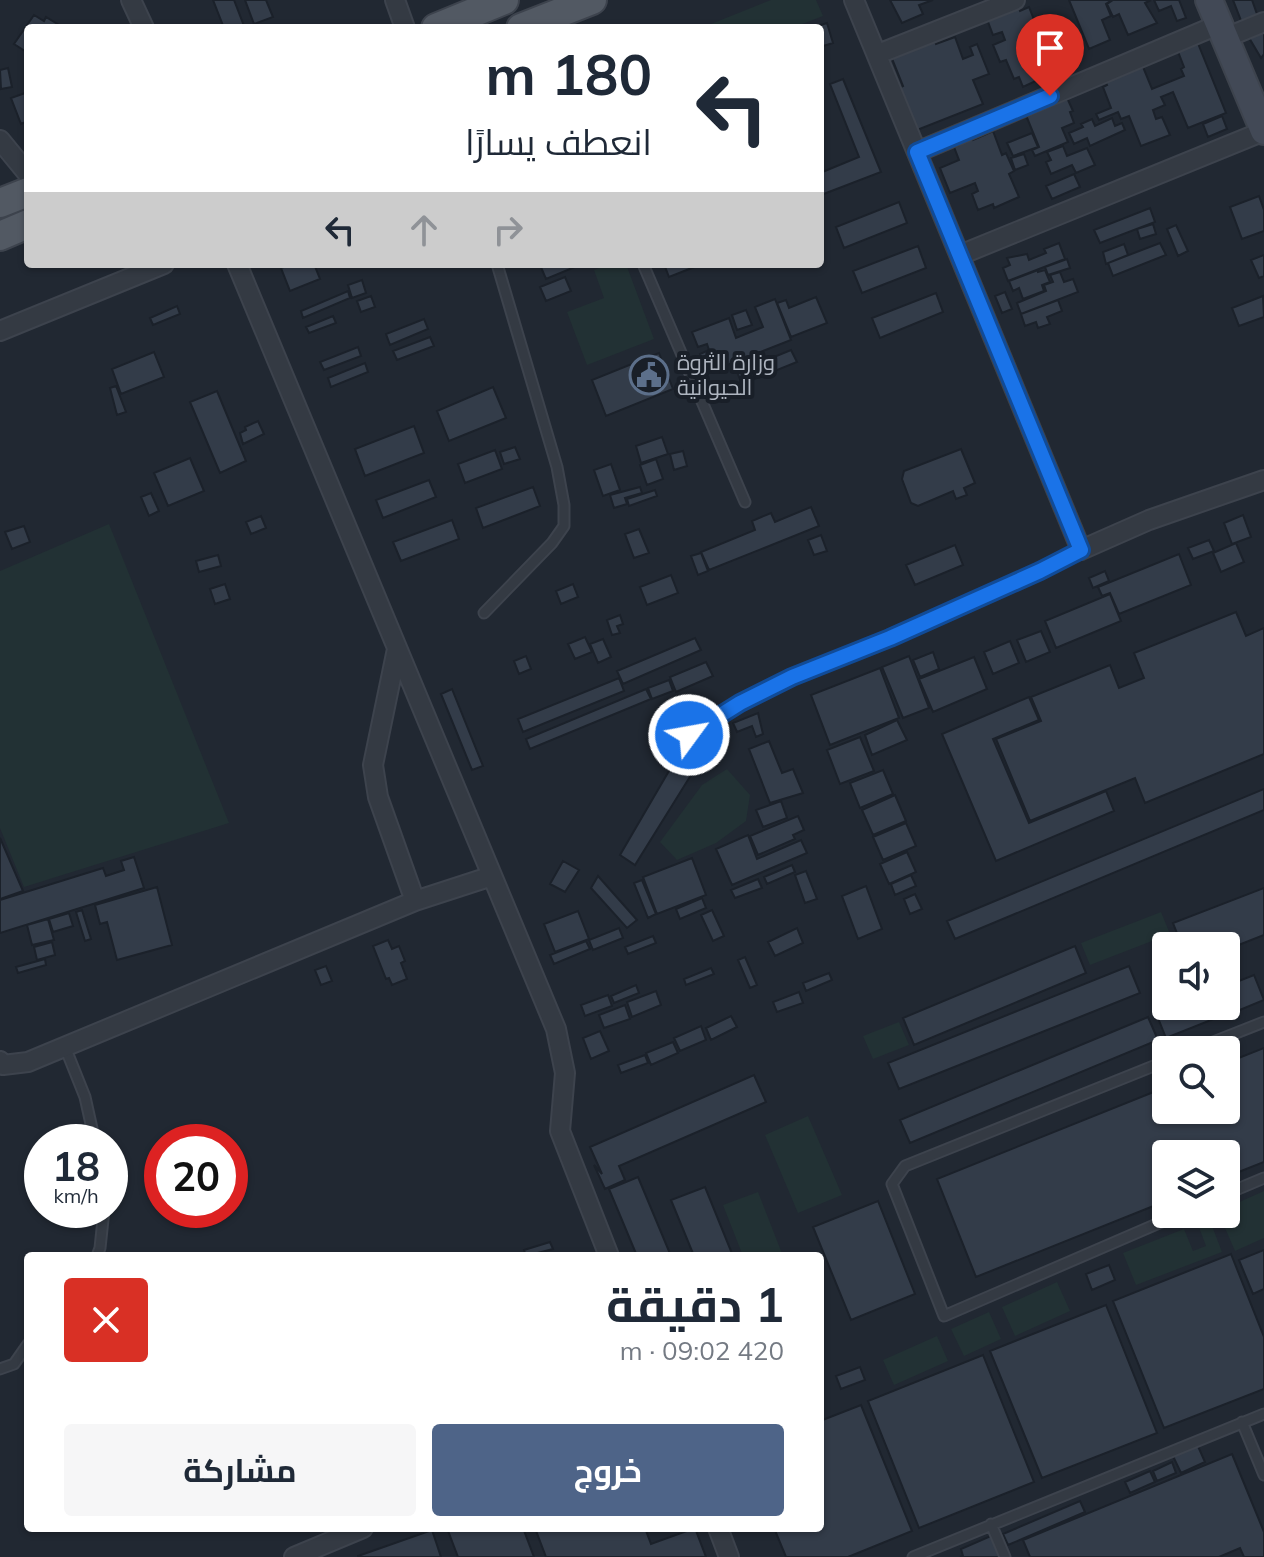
<!DOCTYPE html>
<html lang="ar">
<meta charset="utf-8">
<style>
:root{--surface:#fff;--page:#f6f6f7;--text:#1f2937;--muted:#747a83;--accent:#4e6488}
body{margin:0;font-family:Mulish,Cairo,sans-serif;background:var(--page);color:var(--text);direction:rtl;height:100vh;display:flex;flex-direction:column;font-size:30px;white-space:nowrap}
*{box-sizing:border-box;margin:0}
p{font-size:26px;color:var(--muted)}
.icon{flex:none;width:44px;height:44px;fill:none;stroke:currentColor;stroke-width:2;stroke-linecap:round;stroke-linejoin:round}
.map{position:relative;flex:1;overflow:hidden;direction:ltr}
.panel{position:absolute;left:24px;top:1252px;width:800px;height:280px;display:flex;flex-direction:column;background:var(--surface);border-radius:8px;box-shadow:0 2px 6px #0004;direction:rtl}
.panel>*{flex:none}
.hud{position:absolute;left:24px;top:24px;width:800px;height:244px;border-radius:8px;box-shadow:0 2px 6px #0004;direction:rtl;background:#fff;color:var(--text);overflow:hidden}
.controls{position:absolute;left:1152px;top:932px;display:grid;gap:16px}
.controls a{display:grid;place-items:center;width:88px;height:88px;border-radius:8px;background:var(--surface);box-shadow:0 2px 6px #0004;font-size:40px}
.speed{position:absolute;left:24px;top:1124px;display:flex;gap:16px;font-size:40px;font-weight:700;text-align:center}
.speed>*{display:grid;place-content:center;width:104px;height:104px;border-radius:50%;background:var(--surface);box-shadow:0 2px 6px #0004;line-height:1}
.speed small{font-size:20px;font-weight:400}
.speed .limit{border:12px solid #d22;background:#fff;color:#111}
.pin{position:absolute;display:grid;place-items:center;width:68px;height:68px;color:#fff;margin:-82px -34px;border-radius:50% 50% 50% 0;rotate:-45deg;box-shadow:0 0 8px #0007}
.pin .icon{rotate:45deg}
.me{position:absolute;width:88px;margin:-44px;rotate:58deg;stroke-linejoin:round;filter:drop-shadow(0 0 6px #0008)}
.turn{display:flex;align-items:center;gap:28px;height:168px;padding:0 40px;font-size:36px}
.turn .icon{width:104px;height:104px;stroke-width:2.5}
.turn b{display:block;font-size:56px;line-height:68px}
.lanes{display:flex;align-items:center;height:76px;padding:0 40px;background:#0003;justify-content:center;gap:40px;direction:ltr}
.lanes .off{opacity:.35}
.round{display:grid;place-items:center;flex:none;width:84px;height:84px;border-radius:8px;background:var(--page)}
.summary{display:flex;align-items:center;justify-content:space-between;height:136px;padding:0 40px}
h1{font-size:48px;font-weight:700;line-height:60px}
.action{display:flex;gap:16px;margin-top:auto;padding:16px 40px}
.action a{flex:1;height:92px;border-radius:8px;background:var(--accent);color:#fff;font-size:32px;font-weight:700;line-height:92px;text-align:center}
.action a+a{background:var(--page);color:var(--text)}
.map>svg:first-child{display:block}
.green{fill:#223134}
.building{fill:#333c49;stroke:#1b212a;stroke-width:2}
.lines{fill:none;stroke-linecap:round;stroke-linejoin:round}
.lane-casing{stroke:#3d434d;stroke-width:13}
.street-casing{stroke:#3d434d;stroke-width:22}
.secondary-casing{stroke:#3d434d;stroke-width:30}
.primary-casing{stroke:#3d434d;stroke-width:32}
.lane{stroke:#343a43;stroke-width:9}
.street{stroke:#343a43;stroke-width:18}
.secondary{stroke:#424956;stroke-width:26}
.primary{stroke:#525963;stroke-width:28}
.route-casing{stroke:#114b97;stroke-width:20}
.route{stroke:#1a73e8;stroke-width:14}
.labels{text-anchor:middle;stroke-width:8;stroke-linejoin:round;paint-order:stroke}
.poi-label{font-size:22px;fill:#aeb5c0;stroke:#191f28;text-anchor:start}
</style>
<div class="map">
<svg width="1264" height="1557" viewBox="0 0 1264 1557">
<rect width="100%" height="100%" fill="#212832"/>
<path class="green" d="M771,0H816L823,16L792,28H701Z
M610,264H626L654,339L587,365L567,312L604,298L594,270Z
M109,524L229,823L24,887L0,828V571Z
M727,769L750,795L746,821L716,843L677,860L660,842L702,785Z
M1161,912L1170,934L1090,965L1081,943Z
M899,1022L909,1045L873,1059L863,1036Z
M808,1116L842,1195L798,1213L765,1135Z
M1264,1191V1238L1235,1251L1219,1214H1226V1208Z
M758,1192L783,1256H743L723,1205Z
M1209,1218L1222,1252L1136,1285L1123,1253L1184,1229L1193,1251L1206,1246L1197,1222Z
M1057,1282L1070,1311L1015,1336L1002,1307Z
M989,1312L1001,1339L964,1356L951,1329Z
M937,1336L948,1361L894,1385L883,1360Z"/>
<path class="building" d="M213,0H234L244,26L224,28Z
M245,0H266L273,17L254,24Z
M890,0H933L919,5L923,14L902,23Z
M1069,0H1112L1106,4L1111,16L1102,20L1110,40L1089,49Z
M1113,0H1151L1145,3L1157,23L1128,35L1119,14L1113,17L1107,4Z
M1154,0H1179L1186,18L1177,21L1171,6L1159,11Z
M1233,0H1252L1258,17L1242,23Z
M1016,1L1020,11L1029,7L1040,35L1059,27L1064,39L1050,45L1055,56L1034,65L1040,79L1023,87L1019,77L1014,79L1006,60L1000,62L993,45L1005,40L1002,32L993,35L985,14Z
M34,15L44,21L46,17L59,25L57,28H28V53L14,44Z
M827,23L833,43L820,47V28H811Z
M1264,27V54L1261,58L1248,36Z
M932,34L936,44L955,37L963,59L973,55L970,47L977,44L989,74L973,80L983,104L912,132L895,90L903,86L889,51Z
M1197,41L1226,113L1188,128L1173,92L1161,97L1165,105L1153,110L1156,119L1162,117L1170,135L1141,146L1129,116L1121,119L1118,112L1099,120L1096,114L1111,108L1103,87L1107,85L1104,78L1141,62L1152,89L1184,76L1181,69L1184,67L1177,49Z
M8,68L12,87L1,89L0,70Z
M843,79L881,172L821,195L820,173L859,157L830,84Z
M1064,91L1073,111L1070,112L1074,123L1062,128L1068,142L1035,156L1032,150L1039,147L1023,108Z
M28,92V121L21,124L11,98Z
M1222,116L1227,129L1208,137L1203,124Z
M1112,118L1115,126L1122,123L1125,130L1090,146L1087,138L1074,144L1069,133L1083,127L1081,124L1092,119L1095,126Z
M969,131L973,140L993,131L1002,155L1006,153L1014,171L1009,174L1019,197L994,208L993,204L978,210L972,194L978,191L975,183L950,193L940,168L959,160L954,147L959,145L956,136Z
M1032,133L1038,147L1013,156L1007,143Z
M1063,146L1067,156L1087,148L1095,165L1076,173L1072,165L1051,174L1046,162L1051,160L1047,152Z
M1024,154L1028,165L1015,170L1011,158Z
M1074,174L1080,187L1052,199L1046,186Z
M1259,196L1264,210V231L1242,239L1230,207Z
M899,202L907,223L844,248L836,227Z
M1150,208L1155,222L1100,243L1094,230Z
M1153,224L1156,234L1140,239L1137,229Z
M1176,225L1188,251L1178,256L1167,229Z
M1059,243L1065,259L1008,281L1003,268L1010,265L1007,258L1027,254L1029,260L1046,253L1044,249Z
M1160,243L1166,255L1113,276L1108,263Z
M1124,244L1128,255L1106,264L1103,252Z
M918,246L926,268L862,293L853,271Z
M1264,255V276L1259,278L1251,260Z
M1067,259L1070,268L1048,275L1045,267Z
M292,264H314L320,279L290,291L281,268Z
M574,264L575,267L546,279L540,265Z
M664,264H702L669,277Z
M1038,270V272L1045,270L1050,282L1042,285L1044,291L1023,299L1019,288L1013,291L1009,281Z
M1060,272L1064,282L1073,279L1078,292L1021,314L1017,303L1046,291L1044,285L1053,282L1050,275Z
M565,277L571,291L546,301L540,287Z
M362,280L366,293L352,298L348,285Z
M348,291L350,298L303,318L301,311Z
M1005,292L1012,309L1002,313L995,296Z
M936,293L943,312L880,338L872,318Z
M371,296L375,307L361,312L357,301Z
M1263,296L1264,317L1239,326L1232,308Z
M816,297L827,323L791,337L777,303L786,300L789,308Z
M775,299L791,340L707,373L700,354L709,350L707,344L698,347L692,332L729,318L736,338L763,327L755,307Z
M1058,300L1062,311L1047,317L1050,324L1038,328L1036,322L1025,326L1021,314Z
M177,306L180,314L153,325L150,318Z
M746,310L752,325L737,330L732,315Z
M333,316L336,323L309,333L306,327Z
M424,319L428,329L390,345L386,334Z
M430,337L434,346L397,360L393,351Z
M358,347L361,356L324,370L320,362Z
M791,350L797,362L742,384L737,372Z
M154,352L164,377L121,394L112,369Z
M659,353L673,389L606,416L592,380Z
M365,363L368,372L331,387L328,378Z
M116,386L126,412L117,415L110,388Z
M493,387L506,418L449,441L437,411Z
M217,391L246,461L220,473L190,402Z
M258,421L264,434L243,444L240,433L246,430L245,427Z
M414,426L424,453L365,476L355,449Z
M662,437L668,454L641,463L636,446Z
M515,447L520,459L504,464L500,452Z
M961,449L975,483L964,488L967,495L956,499L953,491L918,506L911,503L902,479L904,471Z
M495,450L502,469L465,483L458,464Z
M683,451L687,466L674,470L670,454Z
M190,458L204,491L168,506L154,473Z
M656,459L663,479L647,485L640,465Z
M611,464L620,490L603,496L594,470Z
M429,480L436,497L383,518L376,500Z
M533,487L540,506L483,528L476,508Z
M640,487L642,493L625,498L627,504L614,508L610,495Z
M655,490L657,496L629,506L627,499Z
M151,493L159,511L149,516L141,497Z
M811,507L819,526L709,570L701,552L755,530L752,521L771,513L775,522Z
M1243,515L1251,537L1232,544L1224,523Z
M261,516L266,528L251,534L246,522Z
M452,520L459,539L401,561L393,542Z
M24,526L30,542L12,549L5,532Z
M639,529L649,553L634,558L625,534Z
M821,535L827,551L814,555L808,540Z
M1209,540L1214,551L1193,559L1188,548Z
M1236,543L1244,562L1221,572L1213,553Z
M955,545L963,565L915,585L906,565Z
M701,553L708,571L698,575L691,556Z
M1179,554L1191,585L1119,614L1110,593L1102,596L1098,587Z
M218,555L221,566L199,572L196,561Z
M1105,571L1109,581L1093,588L1089,578Z
M671,575L678,593L647,605L640,587Z
M225,584L230,599L215,604L210,589Z
M573,584L578,597L561,604L556,591Z
M1110,594L1121,621L1056,648L1045,621Z
M1236,612L1246,636L1264,628V754L1145,803L1135,778L1030,821L996,739L1041,721L1031,697L1110,665L1119,688L1144,678L1134,653Z
M620,615L623,624L617,626L620,633L612,635L607,620Z
M1041,631L1050,652L1026,662L1017,640Z
M585,637L592,652L575,659L568,644Z
M695,638L701,650L623,684L617,671Z
M603,639L611,657L598,663L590,644Z
M1010,641L1019,663L993,674L984,652Z
M933,652L939,669L920,677L913,660Z
M526,656L531,669L519,674L514,661Z
M909,656L929,708L903,718L882,667Z
M974,657L987,689L933,712L919,679Z
M706,662L713,676L676,692L670,677Z
M880,668L899,718L830,745L811,695Z
M619,678L624,691L523,732L518,719Z
M669,680L673,691L652,699L648,688Z
M452,689L483,766L472,770L441,694Z
M646,689L651,699L530,749L526,739Z
M1029,697L1039,720L993,739L1029,823L1106,791L1114,811L996,861L942,734Z
M758,713L763,734L756,737L752,726L737,732L733,723Z
M897,720L907,740L872,755L865,735Z
M860,737L874,771L840,784L827,750Z
M769,741L782,773L793,769L803,793L770,803L749,749Z
M709,742L717,766L691,775L635,865L620,855L680,752Z
M883,770L893,794L860,808L850,783Z
M1264,789V810L955,939L947,921Z
M895,795L906,821L873,835L862,810Z
M781,801L787,818L763,827L756,810Z
M798,816L804,830L793,835L795,839L758,855L750,836Z
M906,823L916,846L883,860L873,837Z
M748,835L757,859L801,840L807,853L732,885L716,849Z
M0,838L23,891L0,899Z
M907,852L916,872L889,884L880,864Z
M134,857L144,888L0,933V900L103,868L106,876L124,870L121,861Z
M692,858L706,895L657,914L643,877Z
M563,861L579,870L565,892L550,884Z
M792,865L795,872L767,884L764,877Z
M806,871L817,899L805,903L795,875Z
M911,875L916,886L895,895L891,884Z
M598,876L637,920L627,928L591,888Z
M758,879L762,888L735,898L731,890Z
M642,880L656,914L648,918L634,883Z
M866,886L882,929L858,939L842,896Z
M157,887L172,945L117,960L107,922L100,924L95,905Z
M1264,888V935L1226,950V946H1182L1173,923Z
M915,894L922,909L910,914L904,899Z
M702,898L706,908L680,919L676,909Z
M82,910L91,939L85,941L76,912Z
M712,910L724,936L713,941L701,915Z
M578,911L589,939L555,952L544,924Z
M69,913L73,926L53,932L49,919Z
M48,919L54,940L32,945L27,925Z
M619,928L623,938L593,950L589,940Z
M797,928L803,943L775,956L768,942Z
M653,936L656,943L628,954L625,947Z
M388,940L392,949L399,946L405,961L401,963L407,979L392,985L389,978L386,979L373,946Z
M586,941L590,949L554,964L550,955Z
M52,942L55,955L37,960L34,947Z
M1075,946L1086,973L914,1045L903,1018Z
M745,957L757,985L750,988L738,960Z
M45,959L46,965L18,973L16,967Z
M326,966L332,981L321,985L315,970Z
M1129,966L1140,993L899,1089L888,1063Z
M711,968L714,974L686,985L684,979Z
M829,973L832,980L806,991L803,983Z
M1254,975L1264,1000L1235,1012L1226,986Z
M636,985L639,993L614,1003L611,996Z
M656,991L661,1005L632,1017L627,1002Z
M799,992L803,1003L777,1012L773,1002Z
M608,995L612,1006L585,1016L581,1005Z
M1226,999L1231,1012L1166,1038L1156,1013L1174,1006H1226Z
M625,1005L630,1019L604,1028L599,1015Z
M731,1016L737,1027L711,1040L706,1028Z
M1148,1017L1158,1040L910,1143L900,1120Z
M701,1026L706,1040L680,1051L674,1038Z
M600,1031L609,1051L591,1059L583,1038Z
M673,1042L678,1053L651,1065L646,1053Z
M1264,1048V1162L1226,1177V1154H1166V1201L976,1277L937,1179L1166,1087V1110H1226V1063Z
M645,1055L648,1063L621,1073L618,1065Z
M754,1075L766,1102L619,1166L625,1180L605,1189L594,1165L602,1174L590,1147Z
M638,1177L671,1256H637L609,1189Z
M705,1187L733,1256H694L671,1200Z
M878,1201L915,1294L851,1320L813,1227Z
M550,1242L553,1249L526,1256L524,1250Z
M1264,1250V1289L1253,1294L1239,1260Z
M1231,1254L1264,1337V1389L1164,1428L1113,1301Z
M1109,1265L1115,1280L1092,1290L1086,1274Z
M1106,1305L1157,1433L1042,1478L990,1351Z
M983,1355L1034,1482L919,1528L868,1401Z
M860,1367L865,1380L841,1389L836,1376Z
M861,1405L912,1531L848,1557H786L774,1528H820V1421Z
M1197,1444L1205,1462L1181,1473L1172,1454Z
M1232,1454L1264,1532V1557H1244L1240,1548L1219,1557H1030L1023,1540Z
M1172,1462L1176,1473L1157,1481L1153,1471Z
M1150,1471L1155,1482L1130,1493L1125,1482Z
M1080,1501L1085,1512L1008,1545L1003,1534Z
M447,1528H523L534,1557H458Z
M535,1528H645L651,1544L695,1528L706,1557H546Z
M432,1530L441,1557H358V1556Z
M993,1535L1003,1557H960L963,1556L961,1549Z"/>
<g class="lines">
<g class="lane-casing">
<path id="lane" d="M643,264L745,502
M484,613L552,543L564,526V505L557,467L497,264
M689,735L740,703L792,677L890,638L1040,571L1081,550
M65,1047L85,1097L95,1142
M1193,1050L1264,1022
M1166,1061L905,1166L892,1184L944,1316L1180,1214
M1226,1194L1264,1178
M97,1256L100,1248L104,1210
M0,1369L14,1364L28,1344
M1242,1422L1264,1475
M991,1524L1005,1557
M913,1557L1264,1414"/>
</g>
<g class="street-casing">
<path id="street" d="M131,0L144,28
M395,0L405,28
M854,0L1081,550L1149,520L1264,480
M1225,38L1264,22
M878,54L1015,0
M0,140L28,174
M917,152L1220,24
M960,255L1264,131
M237,264L556,1029L565,1073L560,1131L609,1256
M0,331L164,264
M397,649L373,765L378,797L415,901
M0,1061L3,1065L28,1062L415,901L492,876
M718,1528L729,1557
M294,1557L363,1528"/>
</g>
<g class="secondary-casing">
<path id="secondary" d="M1209,0L1264,131"/>
</g>
<g class="primary-casing">
<path id="primary" d="M436,28L504,0
M521,28L592,0
M0,203L28,192
M0,236L28,224"/>
</g>
<use href="#lane" class="lane"/>
<use href="#street" class="street"/>
<use href="#secondary" class="secondary"/>
<use href="#primary" class="primary"/>
</g>
<g class="lines">
<g class="route-casing">
<path id="route" d="M689,735L740,703L792,677L890,638L1040,571L1081,550L917,152L1050,96"/>
</g>
<use href="#route" class="route"/>
</g>
<defs>
<g id="civic-ring" transform="scale(2)"><circle r="9.5" fill="#191f28" stroke="#5c6f8a" stroke-width="1.5"/><path d="M-.6-6.5H3V-4.5H.6V-3L4-1V1h2V6H-6V1h2V-1L-.6-3ZM-1.2 2.5V6h2.4V2.5Z" fill="#5c6f8a"/></g>
</defs>
<g fill-rule="evenodd">
<use href="#civic-ring" x="649" y="375"/>
</g>
<g class="labels">
<g class="poi-label">
<text x="677" y="370">وزارة الثروة<tspan x="677" dy="25">الحيوانية</tspan></text>
</g>
</g>
</svg>
<div class="controls">
<a><svg class="icon" aria-label="sound" viewBox="0 0 24 24"><path d="M4 9h4l5-4v14l-5-4H4zM17 9q2 3 0 6"/></svg></a>
<a><svg class="icon" aria-label="search" viewBox="0 0 24 24"><circle cx="10" cy="10" r="6"/><path d="M15 15l6 6"/></svg></a>
<a><svg class="icon" aria-label="layers" viewBox="0 0 24 24"><path d="M12 4l9 5-9 5-9-5zM3 14l9 5 9-5"/></svg></a>
</div>
<div class="speed"><div>18<small>km/h</small></div><div class="limit">20</div></div>
<div class="pin" style="left:1050px;top:96px;background:#d93025"><svg class="icon" aria-label="arrive" viewBox="0 0 24 24"><path d="M6 21V4h12l-3 4 3 4H6"/></svg></div>
<svg class="me" style="left:689px;top:735px" viewBox="-20 -20 40 40"><circle r="17" fill="#1a73e8" stroke="#fff" stroke-width="3"/><path d="M0-11L8 9 0 5-8 9z" fill="#fff"/></svg>
<div class="hud">
<div class="turn"><svg class="icon" aria-label="left" viewBox="0 0 24 24"><path d="M17 20v-9H6M10 6l-5 5 5 5"/></svg><div><b>180 m</b>انعطف يسارًا</div></div>
<div class="lanes"><svg class="icon" aria-label="left" viewBox="0 0 24 24"><path d="M17 20v-9H6M10 6l-5 5 5 5"/></svg><svg class="icon off" aria-label="ahead" viewBox="0 0 24 24"><path d="M12 20V5M6 11l6-6 6 6"/></svg><svg class="icon off" aria-label="right" viewBox="0 0 24 24"><path d="M7 20v-9h11M14 6l5 5-5 5"/></svg></div>
</div>
<section class="panel">
<div class="summary"><div><h1>1 دقيقة</h1><p>420 m · 09:02</p></div><a class="round" style="background:#d93025;color:#fff"><svg class="icon" aria-label="close" viewBox="0 0 24 24"><path d="M6 6l12 12M18 6L6 18"/></svg></a></div>
<div class="action"><a>خروج</a><a>مشاركة</a></div>
</section>
</div>
